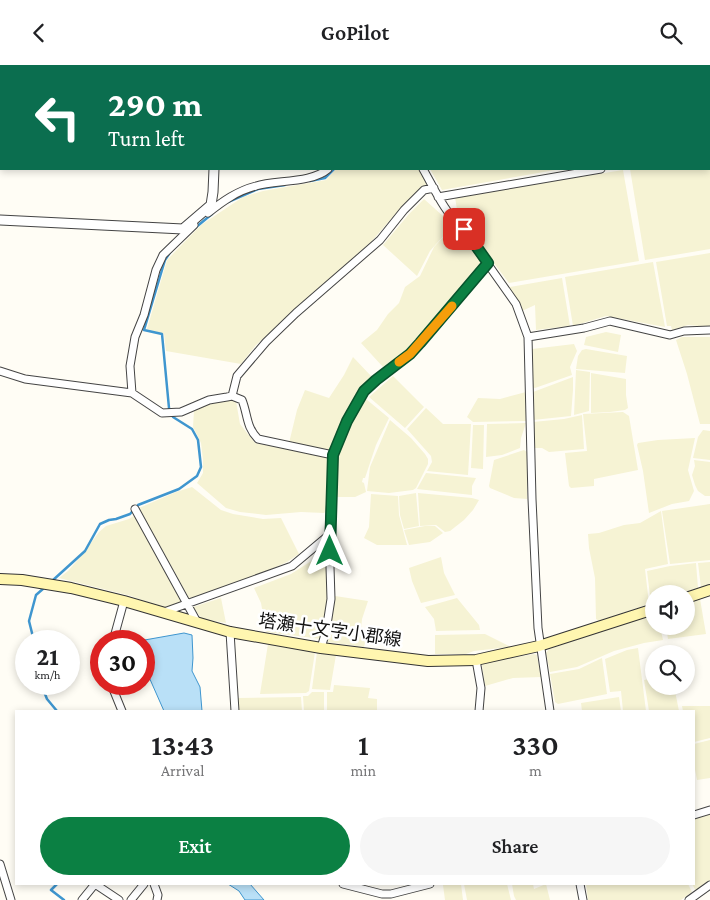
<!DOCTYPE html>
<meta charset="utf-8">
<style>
:root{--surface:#fff;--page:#f6f6f6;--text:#202124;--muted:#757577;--accent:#0b8043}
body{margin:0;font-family:"Crimson Pro","Noto Sans JP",serif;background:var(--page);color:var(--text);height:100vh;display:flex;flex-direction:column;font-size:19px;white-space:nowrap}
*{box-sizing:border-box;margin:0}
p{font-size:16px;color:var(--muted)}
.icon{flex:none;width:28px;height:28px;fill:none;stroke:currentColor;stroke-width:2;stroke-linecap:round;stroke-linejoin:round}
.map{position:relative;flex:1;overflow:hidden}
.details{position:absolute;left:15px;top:645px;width:680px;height:175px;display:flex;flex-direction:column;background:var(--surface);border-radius:0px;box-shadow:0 2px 8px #0003}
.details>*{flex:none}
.guide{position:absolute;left:0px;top:0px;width:710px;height:105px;box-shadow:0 2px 8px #0003;background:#0b6e4f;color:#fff;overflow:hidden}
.buttons{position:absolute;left:645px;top:520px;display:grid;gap:10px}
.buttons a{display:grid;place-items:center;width:50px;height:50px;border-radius:50%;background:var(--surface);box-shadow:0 2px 8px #0003;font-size:25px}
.speed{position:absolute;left:15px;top:565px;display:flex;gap:10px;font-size:25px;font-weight:700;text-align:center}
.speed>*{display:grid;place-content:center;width:65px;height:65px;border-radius:50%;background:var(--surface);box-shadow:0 2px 8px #0003;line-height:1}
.speed small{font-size:12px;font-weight:400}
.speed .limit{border:8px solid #d22;background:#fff;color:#111}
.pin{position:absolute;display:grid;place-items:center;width:42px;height:42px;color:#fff;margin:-21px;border-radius:10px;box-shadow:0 2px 8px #0006}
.me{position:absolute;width:55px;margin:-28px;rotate:0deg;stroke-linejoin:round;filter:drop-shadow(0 0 4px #0008)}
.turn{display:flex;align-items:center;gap:18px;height:105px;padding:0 25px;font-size:22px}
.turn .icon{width:65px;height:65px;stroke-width:2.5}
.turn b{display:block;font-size:35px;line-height:42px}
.eta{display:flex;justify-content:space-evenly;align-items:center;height:85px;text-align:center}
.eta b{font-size:30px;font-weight:600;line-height:35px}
.button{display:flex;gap:10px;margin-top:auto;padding:10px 25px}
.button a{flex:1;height:58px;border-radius:30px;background:var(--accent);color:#fff;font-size:20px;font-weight:600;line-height:58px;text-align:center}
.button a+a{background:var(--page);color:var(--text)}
header{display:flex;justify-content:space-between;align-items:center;height:65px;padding:0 25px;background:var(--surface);font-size:22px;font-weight:600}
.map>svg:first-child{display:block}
.farmland{fill:#f6f3d4}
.water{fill:#b9e0f7;stroke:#3f96cf}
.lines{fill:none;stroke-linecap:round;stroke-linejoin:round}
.stream{stroke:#3f96cf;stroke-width:2.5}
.minor-casing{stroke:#444;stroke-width:9}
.tertiary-casing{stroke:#444;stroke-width:11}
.secondary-casing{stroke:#333;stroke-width:12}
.minor{stroke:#fff;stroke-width:7}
.tertiary{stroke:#fff;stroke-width:9}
.secondary{stroke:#fff6b0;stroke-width:10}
.route-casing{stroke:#07532c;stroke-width:12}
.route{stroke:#0b8043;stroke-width:9}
.slow{stroke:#f59e0b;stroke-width:9}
.labels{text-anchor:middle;stroke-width:5;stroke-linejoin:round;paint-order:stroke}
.street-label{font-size:18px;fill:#111;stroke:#fff}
</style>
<header><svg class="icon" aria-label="back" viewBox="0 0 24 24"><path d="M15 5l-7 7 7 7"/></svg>GoPilot<svg class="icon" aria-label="search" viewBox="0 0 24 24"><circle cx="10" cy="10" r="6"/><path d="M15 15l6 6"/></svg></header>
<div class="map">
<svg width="710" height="835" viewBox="0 0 710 835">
<rect width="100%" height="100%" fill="#fffdf5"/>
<path class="farmland" d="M709,89H710V184L645,195L630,104H709Z
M336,104H419L428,118L404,139L371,177L256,280L241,299L166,286L164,269L147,264L167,195L201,160L243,132L263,126L326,115Z
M430,104H561L442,125Z
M623,105L639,196L509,218L458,151L455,132Z
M424,134L453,160L430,186L417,211L383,180L409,149Z
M454,160L483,197L422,271L413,281L383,302L361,278L377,265L388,249L399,238L405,222L420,211L434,182Z
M710,188V262L688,260L672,265L671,261H667L656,197Z
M653,197L665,262L606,251L573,261L565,212Z
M562,213L570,261L536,265L535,240L522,246L517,234L510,225V222Z
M606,267L621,270L618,287L584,280L586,272Z
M682,272H710V359H700L687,309L676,275Z
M574,279L577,286L570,302L572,310L535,323L532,322V284Z
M586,284L627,291L625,308L576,304L578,291L582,285Z
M353,292L372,312L359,326L348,344L333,381H331L329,386L289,378L297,345L305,325L329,333L344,310Z
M576,305L590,307L589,346L574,350Z
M591,308L626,314V330L628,343L625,345L610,347L591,348Z
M393,311L424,342L405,363L369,332Z
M573,312V325L571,351L533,355V327Z
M526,327V356L473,357L467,352L478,333L500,334Z
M363,334H366L389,353L376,380L365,413H363L362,417L364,418L366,427L355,432H335L338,390L340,380Z
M223,336H236L240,359L255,378L328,392L331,395L327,445L324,448L301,447L266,450L240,447L226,443L197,418L203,408V395L201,378L193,362L194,346L205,340Z
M426,343L443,359H471L468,410L427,406L432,397L431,391L407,364Z
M623,347L629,351L638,405L594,414V421L571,423L569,421L565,388L587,386L583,349Z
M582,350L584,384L549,387L542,383H533V357L564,354Z
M390,355L411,373L425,389L428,394V399L416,423L413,425L389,428L367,426L370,402Z
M526,358L521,373L520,383L502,390L486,392L487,359Z
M473,360H484L483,404L471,403Z
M703,365L710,366V395L693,393L698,372Z
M695,373L688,405L694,426L689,436L672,439L649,448L643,406L637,380L638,378L658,375Z
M524,385L527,387V434L514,433L490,423L489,421L494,395Z
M694,395L710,397V431H705L698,426L695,420L692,410L695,401Z
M426,408L476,413L472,421V430L417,424Z
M192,422L221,445L233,449L263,454L281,453L299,489L287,497L265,507L206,529L189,533L139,443L176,427Z
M416,428L419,461L404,464L400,450L399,431Z
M418,428L472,433L479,435L473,445L464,455L450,466L445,467L436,460L420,461Z
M371,429L398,431L399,450L407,480H377L364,473L369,462Z
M710,439V495L670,499L662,446Z
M661,446L668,499L645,504L649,539L599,556L596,554L595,513L589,483L588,469L599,468L624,460L640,458Z
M135,450L182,537L165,544L131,531L59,513L68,506L82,490L99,467L106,461L129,454Z
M425,461H435L443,468L430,477L409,480L404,465Z
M327,486L328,537L321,574L266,567L261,538L254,523L291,509Z
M441,492L444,508L455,530L421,538L412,516L409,503Z
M710,497V520L701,523L698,498Z
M696,498L698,523L679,529H654V538L651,539L647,506L670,501Z
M335,531L368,536L362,554L361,564L368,566L364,582L326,577Z
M221,533L226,558L202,554L193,542Z
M457,533L479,560L480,565L436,566L434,554L425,542Z
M700,534L706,569L668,574L666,561H686V538Z
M654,549V561H660L663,575L644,578L614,586L577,602L550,607L546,588L549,584Z
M485,569L511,582L474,586L466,589H435V570Z
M268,579L315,587L309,626L306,628L260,629Z
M638,583L646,646H623L621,626L610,627L605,594L627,585Z
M317,587L336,590L330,625L312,624Z
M534,589L537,590L541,612L513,613L485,621L482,600L483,598Z
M602,593L607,629L558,639L555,637L550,609L579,604Z
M654,613V621H674L679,646H649L644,615Z
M334,620L370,623L368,633L377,634V646H327V627H333Z
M312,627H324V646H304L303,631H308Z
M301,632L302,646H239L238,633Z
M619,632L621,646H582L581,638Z
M682,641H710V673L694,677V646H683Z
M710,675V713L697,715L694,699V679Z
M710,748V816L696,826L692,819H694V754Z
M446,819H461L463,835H445L443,820Z
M464,819H507L511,835H467Z
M512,819H533L534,824L546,819L550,835H516L514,831L533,824L514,831Z
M586,819H688L692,827L681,835H588Z"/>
<path class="water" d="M184,568L192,570L193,593L192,606L200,622L202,646H164L145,603H144V576H139Z
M228,819H250L264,835H245L239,826Z"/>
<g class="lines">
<path class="stream" d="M547,1L554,0
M310,116L325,113L334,104
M228,137L258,124L285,120
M195,163L212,149
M52,516L85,486L100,459L109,455L116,454L130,449L138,440L179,424L197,411L201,402L198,375L192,364L173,352L169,343L162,269L144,265L165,195L171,186
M34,576L29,556L36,530L44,523
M41,619L47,634L57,646
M57,819L51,825L64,835"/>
<g class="minor-casing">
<path id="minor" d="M433,1V0
M709,85H710
M423,104C435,125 445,148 463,164L516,239L528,272L532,434L538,563L550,646
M438,132L601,104
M208,148C223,136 237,126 256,121C276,115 312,118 328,104
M528,272L584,263L610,256L670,270L684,266L710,265
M0,306L25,314L132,328L162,348L181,347L209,335L227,332L232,331L242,335C248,350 246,362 258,374L333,390
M132,328L130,301L135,272L144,250L156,205L163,190L194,160
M232,331L237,311L266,277L296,248L380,175L404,145L424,125L434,123
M135,444L197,557
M164,547L292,501L329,470
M230,567L235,646
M113,576L124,536
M321,583L326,566L331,534L329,470L333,390L347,356L364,326L376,315L410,289L440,256L488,198
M476,595L481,623L479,646
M111,619L122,646
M694,750L710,745
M0,799L11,835
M95,819L119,835
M154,819L158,830L157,835
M343,819L382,829H391L430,819
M580,819L583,835
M82,835L95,819
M131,835L144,819
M689,835L710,820"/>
</g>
<g class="tertiary-casing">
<path id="tertiary" d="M216,1V0
M0,155L183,164L211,140L213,127L214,104"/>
</g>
<g class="secondary-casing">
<path id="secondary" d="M0,514L22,515L71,523L124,536L230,567L321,583L428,596L476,595L539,581L654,544
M686,533L710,525"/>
</g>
<use href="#minor" class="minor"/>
<use href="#tertiary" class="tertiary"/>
<use href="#secondary" class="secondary"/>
</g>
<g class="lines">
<g class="route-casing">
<path id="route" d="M330,486L333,390L347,356L364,326L376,315L410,289L420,278L488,198L464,164"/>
</g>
<use href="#route" class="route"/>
<path class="slow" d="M399,297L410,289L452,241"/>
</g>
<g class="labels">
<g class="street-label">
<text transform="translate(330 565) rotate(8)" y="6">塔瀬十文字小郡線</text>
</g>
</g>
</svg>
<div class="buttons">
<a><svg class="icon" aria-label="sound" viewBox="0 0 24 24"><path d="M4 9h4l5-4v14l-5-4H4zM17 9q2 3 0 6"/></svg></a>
<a><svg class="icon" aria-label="search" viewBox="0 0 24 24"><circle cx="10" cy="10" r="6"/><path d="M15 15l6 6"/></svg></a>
</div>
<div class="speed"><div>21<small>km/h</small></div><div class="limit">30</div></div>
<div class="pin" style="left:464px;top:164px;background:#d93025"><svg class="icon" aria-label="arrive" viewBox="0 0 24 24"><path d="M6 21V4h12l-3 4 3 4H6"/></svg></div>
<svg class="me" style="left:330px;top:486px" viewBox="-20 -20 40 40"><path d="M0-17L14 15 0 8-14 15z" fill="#0b8043" stroke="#fff" stroke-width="4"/></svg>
<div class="guide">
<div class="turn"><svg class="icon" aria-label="left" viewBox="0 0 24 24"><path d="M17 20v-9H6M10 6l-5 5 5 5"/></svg><div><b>290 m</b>Turn left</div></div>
</div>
<section class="details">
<div class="eta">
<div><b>13:43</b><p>Arrival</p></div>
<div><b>1</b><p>min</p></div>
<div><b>330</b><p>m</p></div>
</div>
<div class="button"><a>Exit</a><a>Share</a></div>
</section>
</div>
